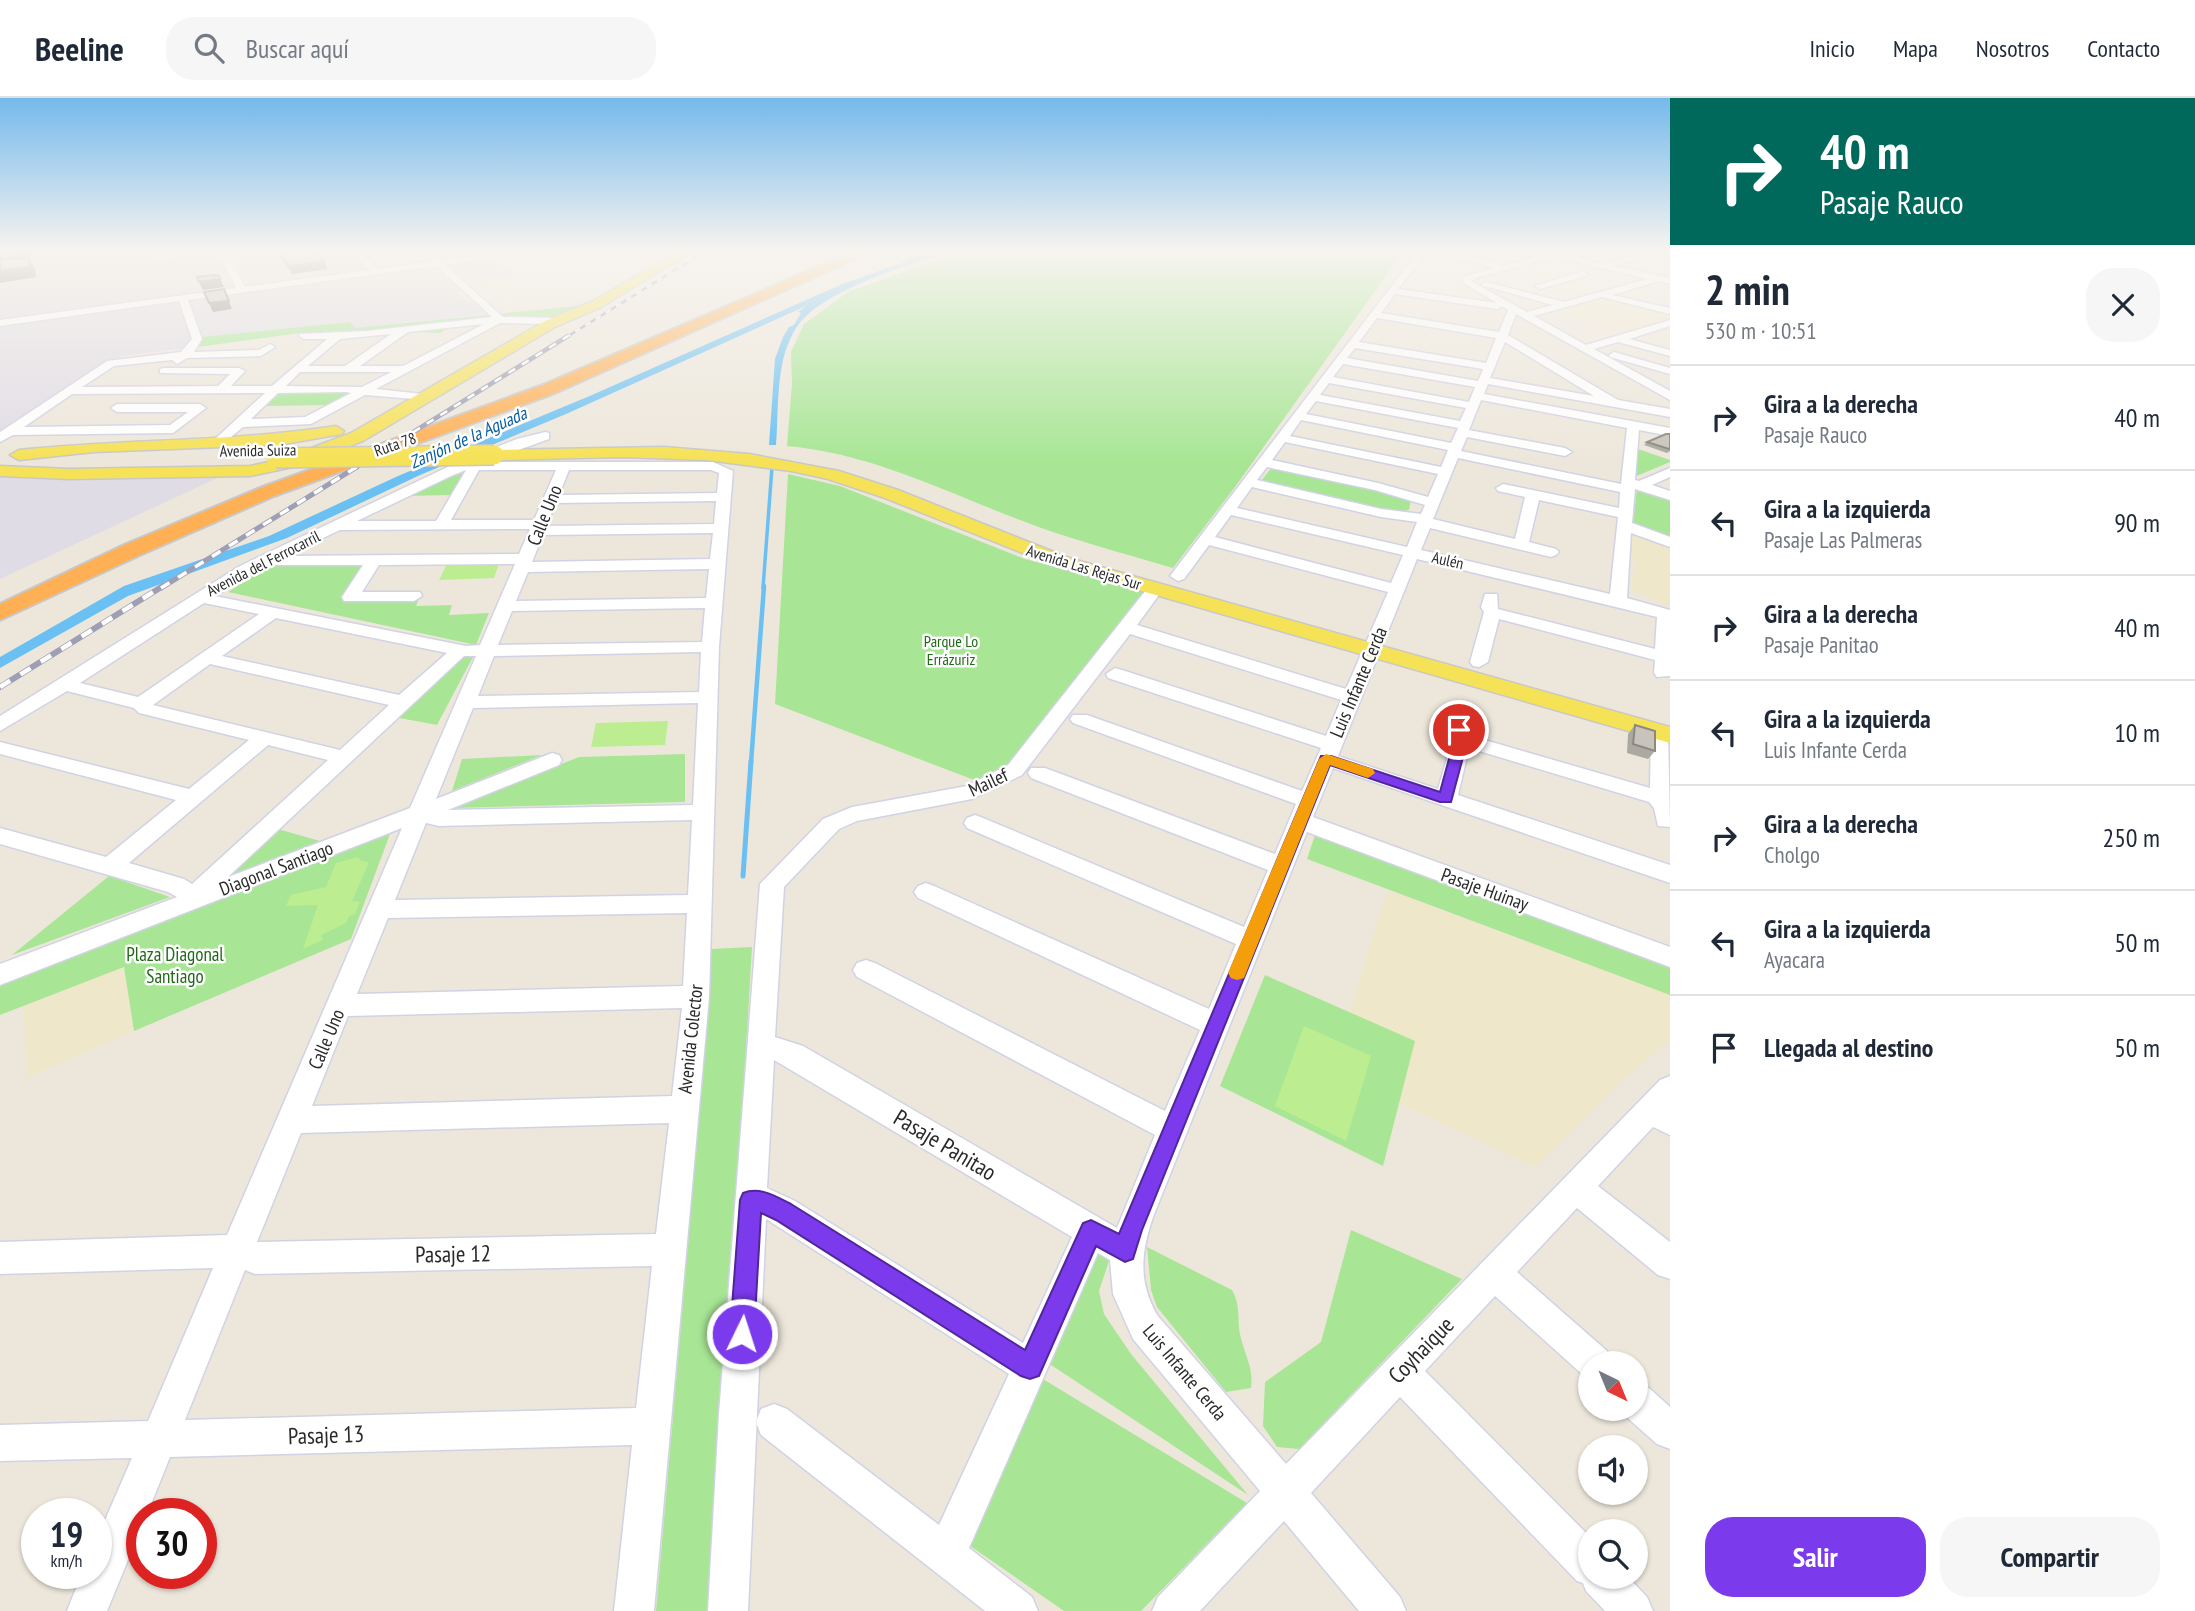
<!DOCTYPE html>
<html lang="es">
<meta charset="utf-8">
<style>
:root{--surface:#fff;--page:#f6f6f7;--text:#1f2937;--muted:#747a83;--line:#e0e1e3;--accent:#7c3aed}
body{margin:0;font-family:"PT Sans Narrow",sans-serif;background:var(--page);color:var(--text);height:100vh;display:flex;flex-direction:column;font-size:26px;white-space:nowrap}
*{box-sizing:border-box;margin:0}
p{font-size:23px;color:var(--muted)}
.icon{flex:none;width:38px;height:38px;fill:none;stroke:currentColor;stroke-width:2;stroke-linecap:round;stroke-linejoin:round}
.map{position:relative;flex:1;overflow:hidden}
.sheet{display:flex;flex-direction:column;background:var(--surface);width:525px}
.sheet>*{flex:none}
.top-card{background:#00695c;color:#fff;overflow:hidden}
.needle{width:46px;rotate:137deg}
.tools{position:absolute;left:1578px;top:1253px;display:grid;gap:14px}
.tools a{display:grid;place-items:center;width:70px;height:70px;border-radius:50%;background:var(--surface);box-shadow:0 2px 5px #0004;font-size:35px}
.speed{position:absolute;left:21px;top:1400px;display:flex;gap:14px;font-size:35px;font-weight:700;text-align:center}
.speed>*{display:grid;place-content:center;width:91px;height:91px;border-radius:50%;background:var(--surface);box-shadow:0 2px 5px #0004;line-height:1}
.speed small{font-size:18px;font-weight:400}
.speed .limit{border:10px solid #d22;background:#fff;color:#111}
.pin{position:absolute;display:grid;place-items:center;width:60px;height:60px;color:#fff;margin:-30px;border:4px solid #fff;border-radius:50%;box-shadow:0 2px 7px #0007}
.me{position:absolute;width:77px;margin:-38px;rotate:4deg;stroke-linejoin:round;filter:drop-shadow(0 0 5px #0008)}
.turn{display:flex;align-items:center;gap:24px;height:147px;padding:0 35px;font-size:32px}
.turn .icon{width:91px;height:91px;stroke-width:2.5}
.turn b{display:block;font-size:49px;line-height:60px}
.round{display:grid;place-items:center;flex:none;width:74px;height:74px;border-radius:28px;background:var(--page)}
.summary{display:flex;align-items:center;justify-content:space-between;height:119px;padding:0 35px}
h1{font-size:42px;font-weight:700;line-height:52px}
.primary-button{display:flex;gap:14px;margin-top:auto;padding:14px 35px}
.primary-button a{flex:1;height:80px;border-radius:28px;background:var(--accent);color:#fff;font-size:28px;font-weight:700;line-height:80px;text-align:center}
.primary-button a+a{background:var(--page);color:var(--text)}
ul{padding:0;list-style:none}
li{display:flex;align-items:center;gap:21px;height:105px;padding:0 35px;border-top:2px solid var(--line)}
li div{flex:1}
li b{display:block;font-size:26px}
li em{font-style:normal}
header{display:flex;align-items:center;gap:42px;box-sizing:border-box;height:98px;padding:0 35px;background:var(--surface);border-bottom:2px solid var(--line)}
header strong{font-size:33px}
nav{display:flex;gap:38px;margin-inline-start:auto;font-size:24px}
.search{width:490px;height:63px;background:var(--page);display:flex;align-items:center;gap:18px;box-sizing:border-box;padding:0 24px;border-radius:28px;color:var(--muted);font-size:26px}
main{display:flex;flex:1;min-height:0}
.map>svg:first-child{display:block}
.industrial{fill:#e0dce5}
.education{fill:#efe7ca}
.green{fill:#a8e695}
.pitch{fill:#bced91}
.water{fill:#6ac0f3}
.lines{fill:none;stroke-linecap:round;stroke-linejoin:round}
.stream-far2{stroke:#6ac0f3;stroke-width:3.5}
.stream-far1{stroke:#6ac0f3;stroke-width:4.5}
.stream{stroke:#6ac0f3;stroke-width:5}
.minor-casing{stroke:#d1d2e4;stroke-width:3}
.major-casing{stroke:#c8c8c8;stroke-width:3}
.highway-casing{stroke:#c8c8c8;stroke-width:4}
.minor{fill:#fff;fill-rule:evenodd}
.major{fill:#f6e257;fill-rule:evenodd}
.highway{fill:#ffb054;fill-rule:evenodd}
.rail-far3-casing{stroke:#9e9fb5;stroke-width:2.5}
.rail-far2-casing{stroke:#9e9fb5;stroke-width:4.5}
.rail-far1-casing{stroke:#9e9fb5;stroke-width:5}
.rail-casing{stroke:#9e9fb5;stroke-width:6}
.rail-far3{stroke:#fff;stroke-width:2;stroke-dasharray:6;stroke-linecap:butt}
.rail-far2{stroke:#fff;stroke-width:2.5;stroke-dasharray:8;stroke-linecap:butt}
.rail-far1{stroke:#fff;stroke-width:3.5;stroke-dasharray:10;stroke-linecap:butt}
.rail{stroke:#fff;stroke-width:4.5;stroke-dasharray:12;stroke-linecap:butt}
.major-bridge-casing{stroke:#c8c8c8;stroke-width:22;stroke-linecap:butt}
.major-bridge{stroke:#f6e257;stroke-width:19}
.wall{fill:#aca9a1}
.shaded-wall{fill:#8c8983}
.building{fill:#c8c4bb;stroke:#8c8983;stroke-width:2}
.route{fill:#7c3aed;stroke:#51269a;stroke-width:2}
.slow{fill:#f59e0b}
.labels{text-anchor:middle;stroke-width:5;stroke-linejoin:round;paint-order:stroke}
.far-street-label{font-size:16px;fill:#2a2a2a;stroke:#fff}
.far-park-label{font-size:16px;fill:#1f6a17;stroke:#fff}
.far-water-label{font-size:18px;font-style:italic;fill:#085ca0;stroke:#fff}
.street-label{font-size:19px;fill:#2a2a2a;stroke:#fff}
.park-label{font-size:19px;fill:#1f6a17;stroke:#fff}
.near-street-label{font-size:23px;fill:#2a2a2a;stroke:#fff}
</style>
<header>
<strong>Beeline</strong>
<div class="search"><svg class="icon" aria-label="search" viewBox="0 0 24 24"><circle cx="10" cy="10" r="6"/><path d="M15 15l6 6"/></svg>Buscar aquí</div>
<nav><a>Inicio</a><a>Mapa</a><a>Nosotros</a><a>Contacto</a></nav>
</header>
<main>
<div class="map">
<svg width="1670" height="1513" viewBox="0 0 1670 1513">
<rect width="100%" height="100%" fill="#ede7db"/>
<path class="industrial" d="M6,151H143L140,154L154,162L216,153L236,189L0,222V154Z
M229,151H322L327,156L349,153L368,172L248,188Z
M494,160L516,178L470,185L448,168Z
M432,169L462,193L456,194L465,202H470L486,216L355,230L350,224L202,239L197,249L120,258L118,262L101,267L0,334V228Z
M0,377L32,381L224,377L0,481Z"/>
<path class="education" d="M1600,200L1670,216V221L1632,234L1552,214Z
M1629,435H1639L1670,447V508L1631,492L1635,462L1627,458Z
M1387,792L1670,897V942L1622,983L1535,1069L1399,1005L1414,943L1350,915Z
M124,869L134,933L28,979L23,908Z"/>
<path class="green" d="M973,151H1405L1235,389L1173,470C1122,455 1069,441 1020,422C944,393 869,355 787,348L792,285L791,254L804,226L848,194L956,155Z
M587,207L544,226L519,223L446,231L440,235L416,234L362,240L300,235L197,249L202,239L350,224L355,230Z
M283,292L356,294L333,307L265,308Z
M1635,350L1670,362V364L1632,380Z
M1274,367L1380,392L1411,402L1409,412L1395,415L1260,384Z
M472,369L452,397L401,398Z
M788,376L840,388L1025,461L1147,493L1011,667L982,685L775,606Z
M1637,390L1670,400V440L1633,427Z
M381,463L361,497L421,495L416,508L452,507L449,517L489,515L476,547L228,494L271,466Z
M456,557L473,559L437,627L394,619Z
M685,656V704L451,710L579,659Z
M542,657L452,693L462,661Z
M278,731L320,743L215,783Z
M1317,731L1670,861V897L1307,761Z
M390,736L351,841L134,933L124,869L0,917V885Z
M109,778L170,799L12,857Z
M752,849L713,1513H656L710,894L711,851Z
M1265,877L1415,943L1383,1068L1220,988Z
M1351,1132L1462,1181L1299,1351L1277,1349L1263,1328L1265,1284L1321,1244Z
M1094,1141L1113,1151L1099,1193L1104,1216L1131,1256L1248,1397L1045,1263Z
M1147,1149L1232,1192C1241,1208 1237,1219 1240,1236C1244,1256 1254,1269 1251,1290L1226,1294L1157,1209L1151,1192Z
M1038,1278L1247,1405L1141,1513H1064L963,1443Z"/>
<path class="pitch" d="M499,466L494,480L439,482L446,468Z
M668,623L665,647L591,649L596,625Z
M358,759L361,763L369,764L352,803L360,804L355,816L349,818L346,825L321,837L323,842L303,851L318,807L286,808L291,797L326,789L336,765Z
M1304,928L1371,958L1346,1043L1275,1008Z"/>
<path class="water" d="M940,151H962C920,161 835,189 805,219C793,230 785,251 782,267C777,293 778,321 776,347H769L775,261L783,239L789,229L794,227L801,215L798,214L806,208L566,316L420,377L287,440L128,498L0,570V559L124,488L269,438L398,378L592,297L840,187Z"/>
<g class="lines">
<path class="stream-far2" d="M763,490L772,369"/>
<path class="stream-far1" d="M751,665L764,488"/>
<path class="stream" d="M743,778L751,663"/>
<g class="minor-casing">
<path id="minor" d="M159,151H167L170,161H164Z
M217,151H225L245,189L369,172L351,151H360L377,171L432,163L419,151H428L440,162L522,151H546L445,167L503,219L555,220L560,223L555,226L500,225L376,291L423,296L427,298V302L365,297L311,326L243,329L220,348L215,347V341L265,295L72,296L24,329L170,327L188,314H117L111,310L117,306H200L206,310L173,335L13,337L0,344V334L107,263L181,254L192,241L179,203L0,228V222L236,190ZM437,168L492,219L367,233L300,236L299,238L304,241H327L272,288H231L245,273L239,270H164L160,271V275L230,276L218,288L82,289L114,268L172,262L177,266L187,260L261,258L275,249L270,246L259,252L194,254L202,241L188,202ZM484,226L403,268H360L408,234ZM391,236L345,268H308L340,241ZM300,274H391L362,289L286,288ZM278,295L346,294L351,295L305,319L251,321Z
M1420,151H1440L1505,167L1568,151H1583L1565,157L1604,166L1656,151H1670L1614,168L1670,180V186L1659,183L1612,197L1670,210V216L1602,199L1534,218L1586,247L1670,222V228L1629,241L1670,252V258L1618,244L1594,251L1670,293V302L1516,216L1508,237L1618,302L1670,311V319L1488,286L1484,296L1670,330V338L1639,332L1635,382L1639,383L1670,370V379L1652,387L1670,393V402L1635,391L1632,425L1670,439V449L1631,435L1627,500L1670,512V578L1657,579L1654,575L1655,562L1499,521L1488,564L1479,569L1473,568L1470,564L1484,514L1481,509L1485,496H1497L1498,511L1655,551L1657,519L1417,461L1338,658L1438,691L1453,641C1449,632 1448,623 1454,614H1468L1471,618L1469,632L1471,638L1650,690L1651,634L1654,630H1668L1670,729L1658,728L1654,710L1649,704L1469,650L1458,697L1670,767V785L1333,670L1313,719L1670,849V869L1307,734L1153,1119C1141,1155 1138,1183 1157,1217L1286,1366L1660,982L1670,978V1037L1653,1029L1598,1088L1670,1144V1181L1658,1177L1577,1110L1517,1174L1607,1253L1612,1265H1591V1281L1583,1277L1495,1198L1425,1273L1591,1440V1479H1628L1647,1499L1653,1513H1605L1586,1493L1583,1485L1577,1483L1400,1299L1311,1395L1400,1499L1406,1513H1359L1284,1423L1200,1513H1152L1158,1499L1260,1393L1133,1241L1113,1196L1110,1162L1098,1155L969,1450L1032,1499L1038,1513H985L761,1337L756,1324L761,1311L774,1306L787,1311L939,1427L1009,1276L766,1121L748,1513H708L719,1316L760,786L823,721L852,709L967,688L1008,667L1150,487L1156,485L1164,490L1137,527L1346,591L1388,494L1209,447L1184,481L1178,483L1170,478ZM1427,153L1495,170L1465,178L1462,184L1497,205L1398,191ZM1556,159L1559,160L1648,181L1564,204L1486,184L1481,187L1553,207L1527,214L1471,183L1478,179ZM1395,196L1497,211L1502,208L1508,212L1499,234L1381,215ZM1377,220L1496,240L1486,265L1359,244ZM1505,244L1594,298L1490,280ZM1355,250L1483,271L1478,283L1347,260ZM1343,266L1475,289L1469,304L1333,279ZM1329,285L1466,310L1460,323L1320,297ZM1481,302L1627,330L1621,386L1461,353L1467,339L1565,358L1572,354L1565,350L1469,332ZM1316,303L1458,330L1451,345L1306,316ZM1301,322L1448,352L1441,369L1290,338ZM1285,344L1438,376L1428,399L1378,385L1272,362ZM1458,360L1620,394L1619,410L1503,386L1496,390L1498,393L1525,399L1515,441L1433,421ZM1267,369L1375,392L1425,407L1421,416L1381,411L1257,382ZM1252,389L1381,419L1417,424L1407,449L1237,410ZM1539,402L1618,419L1610,496L1421,452L1430,430L1551,459L1556,457L1559,454L1556,451L1529,444ZM1231,417L1403,457L1391,485L1215,439ZM1130,536L1341,602L1326,638L1122,572L1115,570L1106,576L1108,580L1321,650L1302,693L1087,617H1073L1070,621L1073,625L1296,706L1275,756L1045,670H1031L1028,675L1031,680L1268,772L1244,829L983,720L975,717L967,720L964,725L967,730L1236,846L1209,911L934,788L926,785L918,788L914,794L918,800L1200,932L1165,1013L875,865L866,862L857,865L853,872L857,879L1155,1037L1117,1130L803,948L775,939L784,789L839,731L857,723L972,701L1022,677ZM774,962L1072,1139L1023,1245L795,1103L767,1090Z
M1583,173L1587,176L1586,178L1540,191L1535,188Z
M1614,254L1670,270V276L1610,259L1609,257Z
M545,334L549,335V341L485,364H713L733,373L719,549L709,899L654,1513H614L632,1347L170,1359L147,1416H142V1428L107,1513H67L82,1475H96V1443L132,1360L0,1363V1327L148,1323L213,1170L0,1176V1144L227,1137L402,730L0,887V866L177,799L168,794L0,746V730L106,759L176,702L0,656V644L189,691L249,642L139,615L134,610L67,593L0,633V618L240,468L456,365L517,341ZM466,372L436,423H357L451,378ZM479,372H556L534,422H451ZM569,372H711L719,375L717,395L559,397ZM716,403L714,426L546,428L556,405ZM530,431L519,456L285,458L340,432ZM713,435L710,461L532,464L543,437ZM515,466L480,547L466,548L215,498L267,467H363L342,499L344,503H414L422,498L420,494H362L379,467ZM709,471L706,500L516,503L528,474ZM204,505L259,516L138,599L80,585ZM705,510L702,544L498,547L512,513ZM276,520L447,555L399,597L222,558ZM701,554L699,594L478,598L494,558ZM464,558H476L410,710L228,779ZM210,566L389,607L340,652L153,607ZM698,605L693,707L448,712L559,667L562,662L559,657L552,655L436,701L473,610ZM268,647L328,662L192,786L184,781L129,765ZM692,722L688,797L395,802L426,725L439,728ZM687,815L683,888L357,896L388,820ZM682,910L672,998L312,1008L348,918ZM669,1025L656,1136L257,1144L301,1035ZM652,1168L636,1310L185,1322L245,1172L255,1176Z
M1636,1285L1649,1290L1670,1309V1351L1657,1346L1623,1316L1621,1311H1636Z"/>
</g>
<g class="major-casing">
<path id="major" d="M683,151H696L601,209L555,229L363,343L293,369L250,378L69,381L0,378V368L69,371L250,368L282,361L351,335L545,223L593,203Z
M336,328L344,333L342,336L278,347L94,354L19,362L10,357L19,352C125,341 231,344 336,328Z
M664,349L749,356L839,373L898,392L1069,460L1670,629V645L1055,468L885,400L828,381L791,373L707,362L622,359L494,362L485,357L494,352Z"/>
</g>
<g class="highway-casing">
<path id="highway" d="M860,151H877L555,295L274,398L140,457L0,522V506L124,447L260,390L543,287Z"/>
</g>
<use href="#minor" class="minor"/>
<use href="#major" class="major"/>
<use href="#highway" class="highway"/>
<g class="rail-far3-casing">
<path id="rail-far3" d="M565,240L709,151"/>
</g>
<g class="rail-far2-casing">
<path id="rail-far2" d="M386,351L568,238"/>
</g>
<g class="rail-far1-casing">
<path id="rail-far1" d="M161,490L389,349"/>
</g>
<g class="rail-casing">
<path id="rail" d="M0,589L163,488"/>
</g>
<use href="#rail-far3" class="rail-far3"/>
<use href="#rail-far2" class="rail-far2"/>
<use href="#rail-far1" class="rail-far1"/>
<use href="#rail" class="rail"/>
<g class="major-bridge-casing">
<path id="major-bridge" d="M276,360L494,357"/>
</g>
<use href="#major-bridge" class="major-bridge"/>
</g>
<path class="wall" d="M275,151H316L324,163L327,171L292,176Z
M1670,336V353L1667,355L1644,347L1647,344Z
M1635,627L1655,653L1648,661L1627,655L1628,636Z"/>
<path class="shaded-wall" d="M26,151H39L40,153L13,168L9,160Z
M29,160L35,170L36,179L0,185V173Z
M324,163L327,171L292,176L289,168Z
M220,181L224,189L203,192L199,184Z
M224,191L232,211L213,214L209,205Z"/>
<path class="building" d="M0,151H26L9,160L0,161Z
M276,151H316L324,163L289,168Z
M29,160L30,168L0,173V161Z
M213,177L219,178L220,181L199,184L197,179Z
M224,191L229,203L209,205L204,194Z
M1666,336H1670V351H1669L1647,344Z
M1635,627L1655,633V653L1633,646Z"/>
<linearGradient id="sky" x2="0" y2="1"><stop stop-color="#75b9ec"/><stop offset="0.42" stop-color="#f7f4ef"/><stop offset="1" stop-color="#f7f4ef" stop-opacity="0"/></linearGradient>
<rect width="1670" height="363" fill="url(#sky)"/>
<path class="route" d="M1459,628L1464,629L1471,643L1466,648L1451,704H1440L1330,667L1142,1132L1133,1161L1125,1164L1096,1148L1039,1278L1030,1281L1021,1278L776,1122L761,1115L754,1236L750,1244L742,1248L734,1244L730,1236L740,1102L743,1095C760,1088 777,1099 791,1106L1025,1252L1083,1125L1091,1122L1119,1136L1321,658H1331L1440,694L1453,646L1456,642L1452,632Z"/>
<path class="slow" d="M1326,656L1373,671L1375,675L1368,680L1330,667L1246,875L1244,880L1237,882L1231,880L1228,875L1319,661Z"/>
<g class="labels">
<g class="far-street-label">
<text transform="translate(395 346) rotate(-19)" y="6">Ruta 78</text>
<text transform="translate(258 352) rotate(-1)" y="6">Avenida Suiza</text>
<text transform="translate(1448 462) rotate(13)" y="6">Aulén</text>
<text transform="translate(263 465) rotate(-27)" y="6">Avenida del Ferrocarril</text>
<text transform="translate(1084 469) rotate(17)" y="6">Avenida Las Rejas Sur</text>
</g>
<g class="far-park-label">
<text x="951" y="549">Parque Lo<tspan x="951" dy="18">Errázuriz</tspan></text>
</g>
<g class="far-water-label">
<text transform="translate(468 340) rotate(-24)" y="6">Zanjón de la Aguada</text>
</g>
<g class="street-label">
<text transform="translate(544 417) rotate(-68)" y="7">Calle Uno</text>
<text transform="translate(1358 584) rotate(-67)" y="7">Luis Infante Cerda</text>
<text transform="translate(988 684) rotate(-25)" y="7">Mailef</text>
<text transform="translate(276 770) rotate(-21)" y="7">Diagonal Santiago</text>
<text transform="translate(1485 791) rotate(20)" y="7">Pasaje Huinay</text>
<text transform="translate(326 941) rotate(-67)" y="7">Calle Uno</text>
<text transform="translate(690 941) rotate(-84)" y="7">Avenida Colector</text>
<text transform="translate(1185 1274) rotate(50)" y="7">Luis Infante Cerda</text>
</g>
<g class="park-label">
<text x="175" y="863">Plaza Diagonal<tspan x="175" dy="22">Santiago</tspan></text>
</g>
<g class="near-street-label">
<text transform="translate(945 1047) rotate(31)" y="8">Pasaje Panitao</text>
<text transform="translate(453 1156) rotate(-1)" y="8">Pasaje 12</text>
<text transform="translate(1421 1252) rotate(-46)" y="8">Coyhaique</text>
<text transform="translate(326 1337) rotate(-2)" y="8">Pasaje 13</text>
</g>
</g>
</svg>
<div class="tools">
<a><svg class="needle" viewBox="-14 -14 28 28"><path d="M0-13l5 13h-10z" fill="#e53935"/><path d="M0 13l5-13h-10z" fill="#747a83"/></svg></a>
<a><svg class="icon" aria-label="sound" viewBox="0 0 24 24"><path d="M4 9h4l5-4v14l-5-4H4zM17 9q2 3 0 6"/></svg></a>
<a><svg class="icon" aria-label="search" viewBox="0 0 24 24"><circle cx="10" cy="10" r="6"/><path d="M15 15l6 6"/></svg></a>
</div>
<div class="speed"><div>19<small>km/h</small></div><div class="limit">30</div></div>
<div class="pin" style="left:1459px;top:632px;background:#d93025"><svg class="icon" aria-label="arrive" viewBox="0 0 24 24"><path d="M6 21V4h12l-3 4 3 4H6"/></svg></div>
<svg class="me" style="left:742px;top:1236px" viewBox="-20 -20 40 40"><circle r="17" fill="#7c3aed" stroke="#fff" stroke-width="3"/><path d="M0-11L8 9 0 5-8 9z" fill="#fff"/></svg>
</div>
<section class="sheet">
<div class="top-card">
<div class="turn"><svg class="icon" aria-label="right" viewBox="0 0 24 24"><path d="M7 20v-9h11M14 6l5 5-5 5"/></svg><div><b>40 m</b>Pasaje Rauco</div></div>
</div>
<div class="summary"><div><h1>2 min</h1><p>530 m · 10:51</p></div><a class="round"><svg class="icon" aria-label="close" viewBox="0 0 24 24"><path d="M6 6l12 12M18 6L6 18"/></svg></a></div>
<ul>
<li><svg class="icon" aria-label="right" viewBox="0 0 24 24"><path d="M7 20v-9h11M14 6l5 5-5 5"/></svg><div><b>Gira a la derecha</b><p>Pasaje Rauco</p></div><em>40 m</em></li>
<li><svg class="icon" aria-label="left" viewBox="0 0 24 24"><path d="M17 20v-9H6M10 6l-5 5 5 5"/></svg><div><b>Gira a la izquierda</b><p>Pasaje Las Palmeras</p></div><em>90 m</em></li>
<li><svg class="icon" aria-label="right" viewBox="0 0 24 24"><path d="M7 20v-9h11M14 6l5 5-5 5"/></svg><div><b>Gira a la derecha</b><p>Pasaje Panitao</p></div><em>40 m</em></li>
<li><svg class="icon" aria-label="left" viewBox="0 0 24 24"><path d="M17 20v-9H6M10 6l-5 5 5 5"/></svg><div><b>Gira a la izquierda</b><p>Luis Infante Cerda</p></div><em>10 m</em></li>
<li><svg class="icon" aria-label="right" viewBox="0 0 24 24"><path d="M7 20v-9h11M14 6l5 5-5 5"/></svg><div><b>Gira a la derecha</b><p>Cholgo</p></div><em>250 m</em></li>
<li><svg class="icon" aria-label="left" viewBox="0 0 24 24"><path d="M17 20v-9H6M10 6l-5 5 5 5"/></svg><div><b>Gira a la izquierda</b><p>Ayacara</p></div><em>50 m</em></li>
<li><svg class="icon" aria-label="arrive" viewBox="0 0 24 24"><path d="M6 21V4h12l-3 4 3 4H6"/></svg><div><b>Llegada al destino</b></div><em>50 m</em></li>
</ul>
<div class="primary-button"><a>Salir</a><a>Compartir</a></div>
</section>
</main>
